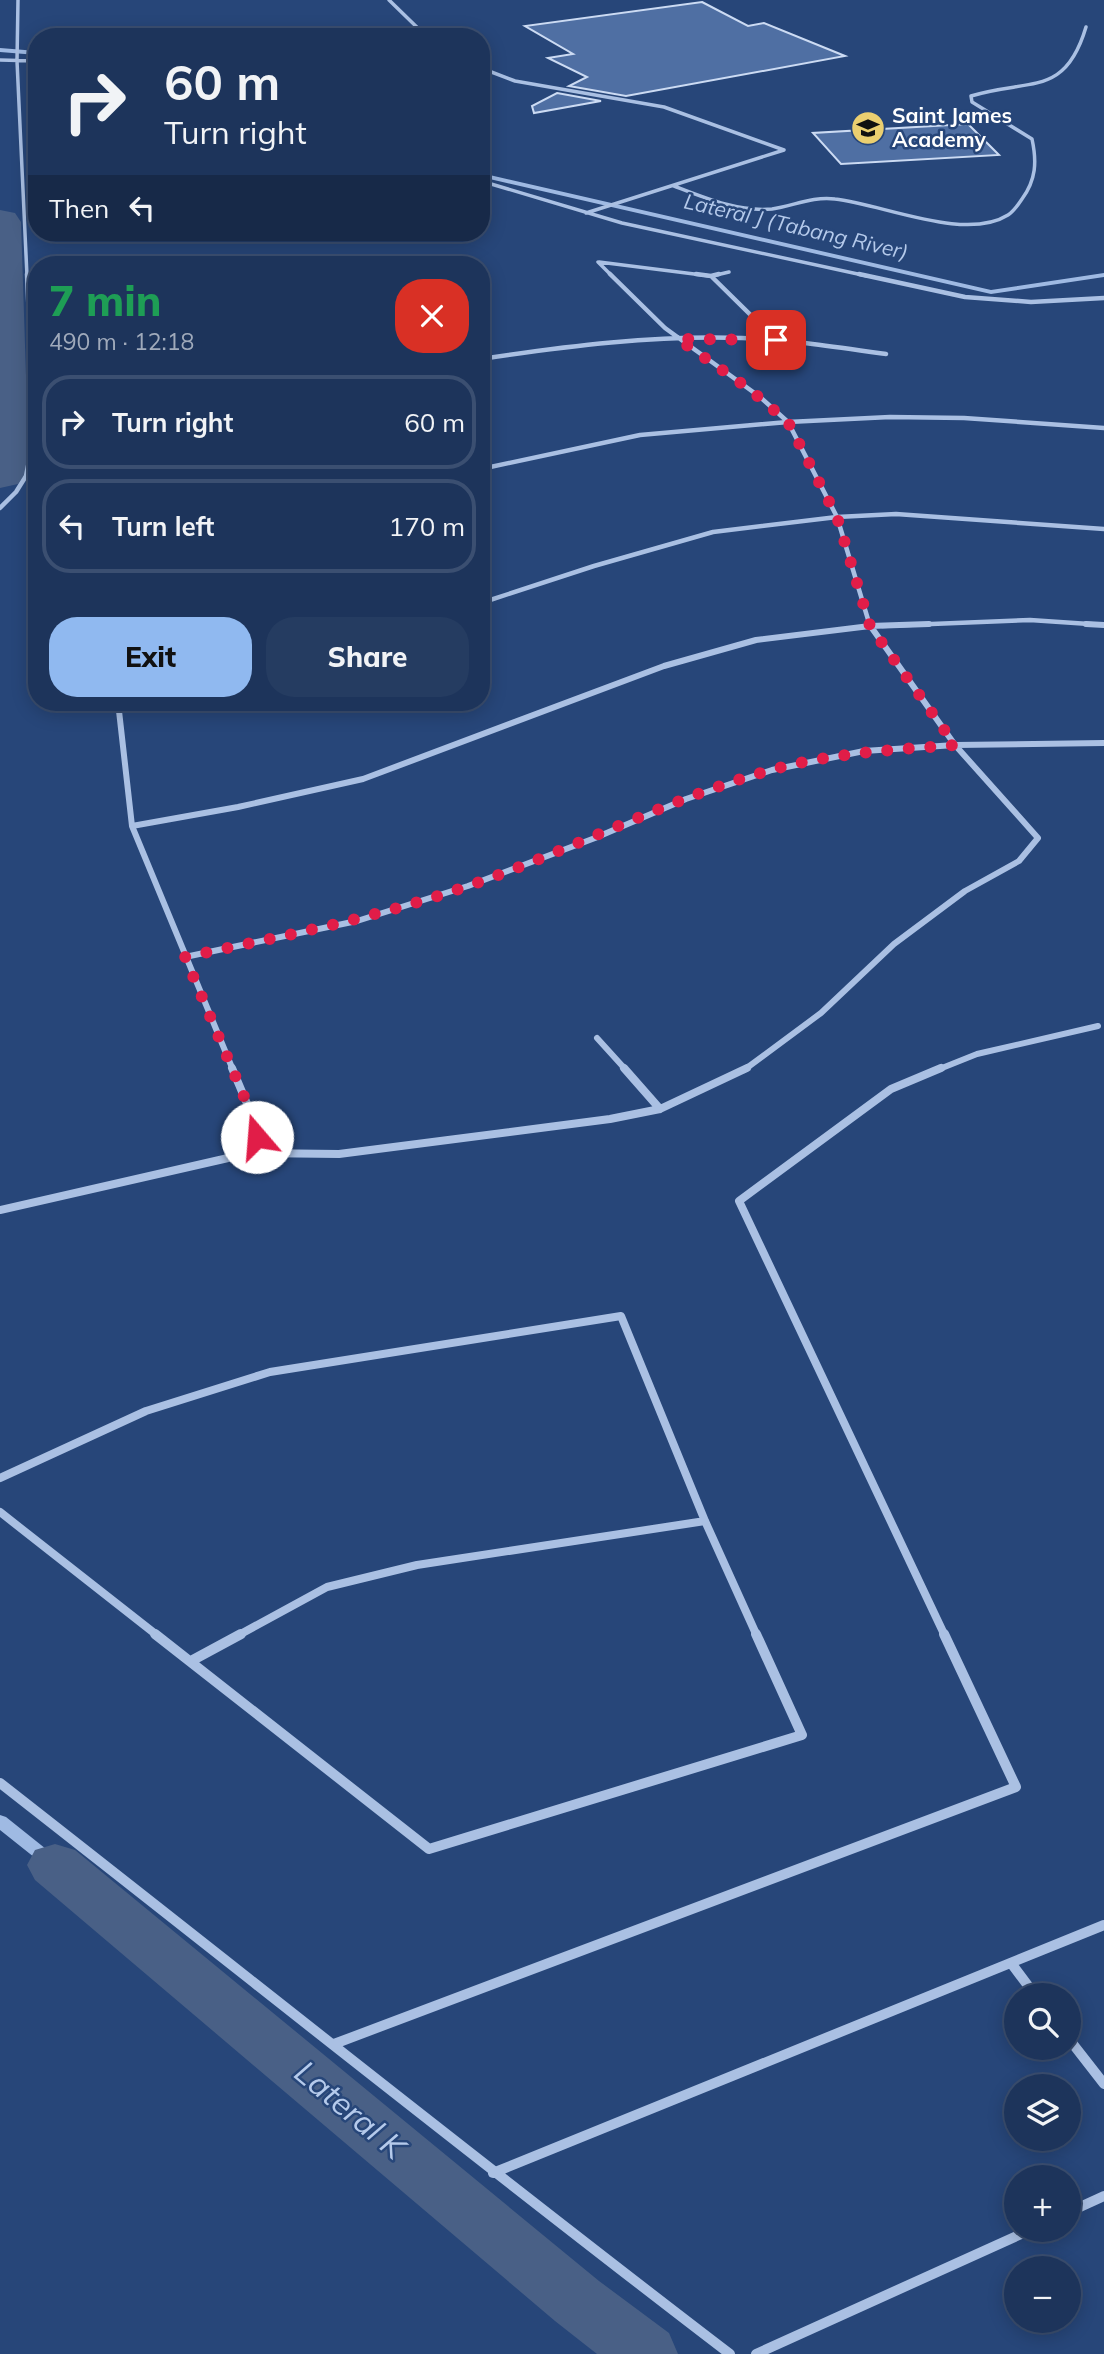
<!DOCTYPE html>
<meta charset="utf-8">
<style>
:root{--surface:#1d345b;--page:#253c61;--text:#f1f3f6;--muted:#a0aabb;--line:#3b4f71;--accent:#90b9f0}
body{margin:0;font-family:Mulish,sans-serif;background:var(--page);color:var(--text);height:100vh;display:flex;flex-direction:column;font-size:26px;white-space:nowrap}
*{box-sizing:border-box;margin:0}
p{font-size:23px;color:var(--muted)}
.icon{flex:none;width:38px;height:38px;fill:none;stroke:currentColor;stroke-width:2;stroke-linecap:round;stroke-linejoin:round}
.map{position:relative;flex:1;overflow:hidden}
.sheet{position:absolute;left:28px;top:256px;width:462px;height:455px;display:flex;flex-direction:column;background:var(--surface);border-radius:28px;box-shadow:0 4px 18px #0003,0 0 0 2px var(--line)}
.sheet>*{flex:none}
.banner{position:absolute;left:28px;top:28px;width:462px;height:214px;border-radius:28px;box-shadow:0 4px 18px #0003,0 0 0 2px var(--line);background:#1d345b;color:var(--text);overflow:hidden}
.buttons{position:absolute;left:1004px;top:1983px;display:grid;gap:14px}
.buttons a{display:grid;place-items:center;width:77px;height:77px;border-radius:50%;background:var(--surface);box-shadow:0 4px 18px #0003,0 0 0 2px var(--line);font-size:35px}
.pin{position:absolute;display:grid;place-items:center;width:60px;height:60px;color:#fff;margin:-30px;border-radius:14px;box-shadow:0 4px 10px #0006}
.me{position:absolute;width:77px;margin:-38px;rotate:342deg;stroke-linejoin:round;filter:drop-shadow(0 0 5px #0008)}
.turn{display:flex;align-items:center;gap:24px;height:147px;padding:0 21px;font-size:32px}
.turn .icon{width:91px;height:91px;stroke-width:2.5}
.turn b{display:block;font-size:49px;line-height:60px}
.then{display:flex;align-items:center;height:66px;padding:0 21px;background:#0003;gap:14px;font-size:26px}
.round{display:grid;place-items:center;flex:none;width:74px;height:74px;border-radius:28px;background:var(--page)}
.head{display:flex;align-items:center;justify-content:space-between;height:119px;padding:0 21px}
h1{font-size:42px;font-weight:800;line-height:52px;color:#1e9e55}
.cta{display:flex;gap:14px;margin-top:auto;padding:14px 21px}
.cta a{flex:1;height:80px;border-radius:28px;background:var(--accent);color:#111;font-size:28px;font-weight:800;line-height:80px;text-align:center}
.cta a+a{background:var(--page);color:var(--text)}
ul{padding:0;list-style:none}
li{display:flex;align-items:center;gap:21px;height:94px;margin:0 14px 10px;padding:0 7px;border:4px solid var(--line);border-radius:28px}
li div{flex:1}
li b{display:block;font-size:26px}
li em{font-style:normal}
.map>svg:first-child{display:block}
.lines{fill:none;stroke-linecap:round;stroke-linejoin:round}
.stream{fill:#9fbae3;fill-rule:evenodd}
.canal{fill:#496086;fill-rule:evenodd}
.river{fill:#496086;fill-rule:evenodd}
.building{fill:#4f6fa3;stroke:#ccdbf3;stroke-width:2}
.street-far4{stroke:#aac0e3;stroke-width:3.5}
.street-far3{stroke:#aac0e3;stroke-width:4.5}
.street-far2{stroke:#aac0e3;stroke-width:6}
.street-far1{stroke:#aac0e3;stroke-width:8}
.street{stroke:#aac0e3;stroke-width:10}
.route{stroke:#e11d48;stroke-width:12;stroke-dasharray:0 21.6}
.labels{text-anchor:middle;stroke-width:5;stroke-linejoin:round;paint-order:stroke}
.far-poi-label{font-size:21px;font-weight:bold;fill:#fff;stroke:#274679;text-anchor:start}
.far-water-label{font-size:21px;font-style:italic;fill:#b5caeb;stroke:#274679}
.near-water-label{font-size:32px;font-style:italic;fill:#b5caeb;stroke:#274679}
</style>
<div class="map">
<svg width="1104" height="2354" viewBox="0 0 1104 2354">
<rect width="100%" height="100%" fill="#274679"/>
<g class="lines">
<path class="stream" d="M0,48L37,51V55L0,52Z
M481,173L991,290L1104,273V277L991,294L481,177Z
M0,1815L6,1817L61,1861L63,1865L61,1869L55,1871L49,1869L0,1830Z"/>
<path class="canal" d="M55,1844L75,1850L599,2281L669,2333L678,2354H597L555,2321L35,1880L27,1865L35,1850Z"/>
<path class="river" d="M0,210L15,213L21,222L29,468L18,484L0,488Z"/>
</g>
<path class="building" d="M702,2L748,26L764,23L845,56L626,96L569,86L587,77L548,58L573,54L525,26Z
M557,93L601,101L534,113L532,106Z
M968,124L999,155L841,164L813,133Z"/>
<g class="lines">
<path class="street-far4" d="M18,0L17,61L27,276
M389,0L427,37
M0,60L37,61
M481,68L515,81L664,107L784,150L586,213
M481,181L622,223L867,276
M674,186C705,198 738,212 772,209C793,206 813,196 835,199C882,204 965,242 1008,215C1013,212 1018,205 1022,199C1036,180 1037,162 1032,139L972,102L971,96C1029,78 1065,98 1086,27
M598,262L612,276
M599,262L710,276
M712,276L729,272"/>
<path class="street-far3" d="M610,274L665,328L760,397L788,422L837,517L870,626
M696,274L711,276L776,340
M859,274L965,297L1031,302L1104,298
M711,276L719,274
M481,359C567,346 655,335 742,338C791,340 838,347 886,354
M481,469L640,435L788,422L890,417L964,418L1104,428
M0,508L16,492L26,476L34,436L27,274
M481,603L594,566L713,532L837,517L896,514L1104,529
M882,626L1030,620L1104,625"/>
<path class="street-far2" d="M1086,624L1104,625
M118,702L132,826L233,1070
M118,706L156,702
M132,826L238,807L363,779L664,666L756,640L870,626L929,624
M185,957L357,921L468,886L595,838L686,799L772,770L864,751L955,745L1104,743
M597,1038L626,1070
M744,1070L821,1013L894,944L965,891L1019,861L1038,838L955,745L869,624
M937,1070L977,1054L1098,1026"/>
<path class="street-far1" d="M624,1068L660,1109
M941,1068L891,1089L739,1201L945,1636
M250,1153L339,1154L610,1119L660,1109L747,1068
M0,1210L250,1153L257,1137L253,1118L232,1068
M0,1478L146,1411L270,1372L621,1316L705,1521L757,1636
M0,1512L158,1636
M237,1636L327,1587L417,1565L705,1521"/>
<path class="street" d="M155,1634L429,1849L802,1735L756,1634
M191,1661L241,1634
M0,1783C243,1973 484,2166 730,2354
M1011,1963L1035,1995
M1069,2039L1104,2084
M334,2044L1016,1787L944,1634
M493,2173L1104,1925
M1069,2212L1104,2196
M756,2354L1030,2230"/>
</g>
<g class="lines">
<path class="route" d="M257,1137L253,1118L185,957C280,937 375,918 468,886C570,851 667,799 771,770C831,753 893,750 955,745L870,626L837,517L788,422L748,388L678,339L776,340"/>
</g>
<defs>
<g id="school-disc" transform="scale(1.75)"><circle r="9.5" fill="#ebcf70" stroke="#274679"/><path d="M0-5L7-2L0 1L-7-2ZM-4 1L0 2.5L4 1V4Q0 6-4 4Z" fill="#111"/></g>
</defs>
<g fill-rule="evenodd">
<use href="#school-disc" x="868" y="128"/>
</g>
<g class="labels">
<g class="far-poi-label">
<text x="892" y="123">Saint James<tspan x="892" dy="24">Academy</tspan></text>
</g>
<g class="far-water-label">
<text transform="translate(796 227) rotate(13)" y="7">Lateral J (Tabang River)</text>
</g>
<g class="near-water-label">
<text transform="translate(350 2110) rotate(40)" y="11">Lateral K</text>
</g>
</g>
</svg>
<div class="buttons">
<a><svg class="icon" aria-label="search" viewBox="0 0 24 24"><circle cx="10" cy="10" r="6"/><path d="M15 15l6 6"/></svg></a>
<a><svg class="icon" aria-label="layers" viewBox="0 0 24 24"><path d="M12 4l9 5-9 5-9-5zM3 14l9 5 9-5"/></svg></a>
<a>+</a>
<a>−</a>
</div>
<div class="pin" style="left:776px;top:340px;background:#d93025"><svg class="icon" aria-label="arrive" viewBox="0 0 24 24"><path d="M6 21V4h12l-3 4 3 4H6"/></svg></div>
<svg class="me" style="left:257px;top:1137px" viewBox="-20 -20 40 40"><circle r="19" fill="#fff"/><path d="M0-13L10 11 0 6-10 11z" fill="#e11d48"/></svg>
<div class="banner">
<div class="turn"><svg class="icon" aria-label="right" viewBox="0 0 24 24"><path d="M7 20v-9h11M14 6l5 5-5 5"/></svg><div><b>60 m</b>Turn right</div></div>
<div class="then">Then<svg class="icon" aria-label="left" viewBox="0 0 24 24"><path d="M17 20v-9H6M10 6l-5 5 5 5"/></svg></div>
</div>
<section class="sheet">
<div class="head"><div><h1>7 min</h1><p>490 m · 12:18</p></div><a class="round" style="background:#d93025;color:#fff"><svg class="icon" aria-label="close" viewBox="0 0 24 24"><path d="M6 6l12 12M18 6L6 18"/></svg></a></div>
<ul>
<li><svg class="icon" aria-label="right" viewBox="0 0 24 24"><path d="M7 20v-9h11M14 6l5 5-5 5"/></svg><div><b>Turn right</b></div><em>60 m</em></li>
<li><svg class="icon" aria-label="left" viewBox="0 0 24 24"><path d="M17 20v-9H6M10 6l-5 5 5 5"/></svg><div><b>Turn left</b></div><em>170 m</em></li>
</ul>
<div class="cta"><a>Exit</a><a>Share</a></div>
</section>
</div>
